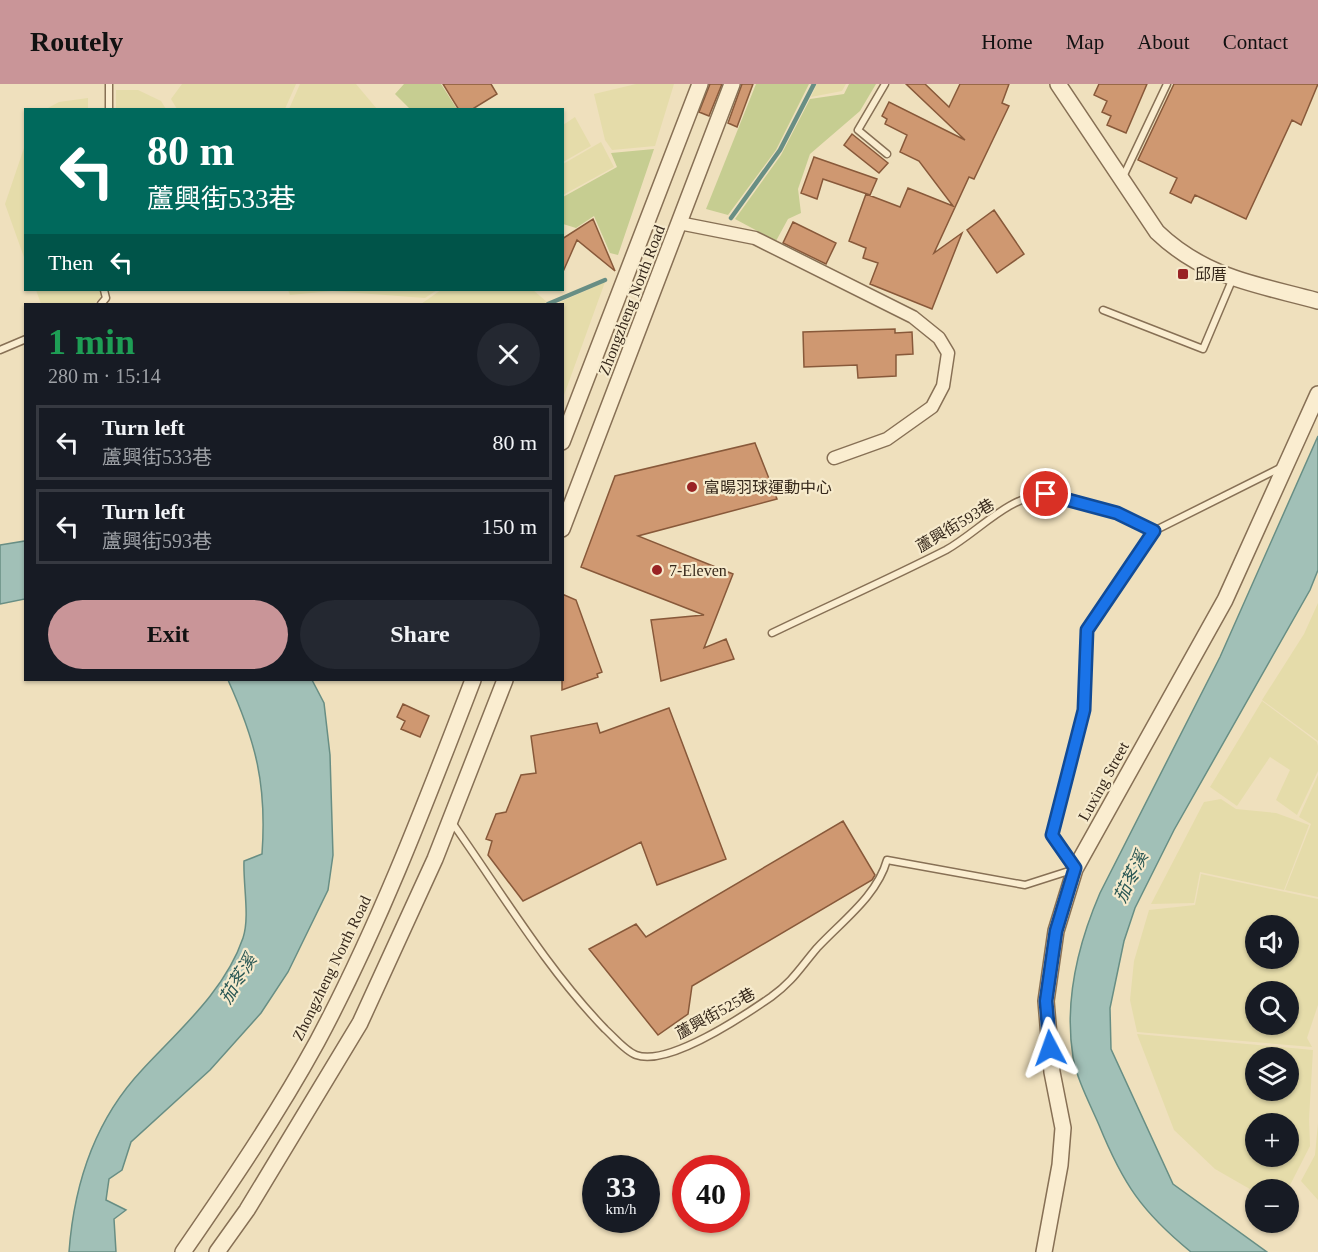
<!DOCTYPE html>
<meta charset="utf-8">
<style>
:root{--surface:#171b24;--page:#242831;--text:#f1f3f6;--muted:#9ea1a6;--line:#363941;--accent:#c99598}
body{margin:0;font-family:"Times New Roman","Noto Sans TC",serif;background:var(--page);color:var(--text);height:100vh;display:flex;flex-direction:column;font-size:22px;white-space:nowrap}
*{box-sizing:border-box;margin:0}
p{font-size:20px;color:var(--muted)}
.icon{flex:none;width:33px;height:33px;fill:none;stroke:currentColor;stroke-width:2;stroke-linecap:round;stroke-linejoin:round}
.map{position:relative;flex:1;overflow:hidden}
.panel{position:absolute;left:24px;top:219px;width:540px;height:378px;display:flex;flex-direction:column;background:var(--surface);border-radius:0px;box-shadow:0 2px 4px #0004}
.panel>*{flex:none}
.hud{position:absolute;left:24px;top:24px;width:540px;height:183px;border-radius:0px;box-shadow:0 2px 4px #0004;background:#00695c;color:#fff;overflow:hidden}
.buttons{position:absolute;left:1245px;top:831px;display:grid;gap:12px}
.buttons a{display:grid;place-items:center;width:54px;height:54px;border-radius:50%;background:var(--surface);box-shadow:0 2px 4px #0004;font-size:30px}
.speed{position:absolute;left:582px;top:1071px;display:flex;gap:12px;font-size:30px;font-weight:700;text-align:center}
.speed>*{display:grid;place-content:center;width:78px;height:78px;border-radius:50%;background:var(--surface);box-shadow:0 2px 4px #0004;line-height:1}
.speed small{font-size:15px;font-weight:400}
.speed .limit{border:9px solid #d22;background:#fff;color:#111}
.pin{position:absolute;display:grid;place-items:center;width:51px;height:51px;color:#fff;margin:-26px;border:3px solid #fff;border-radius:50%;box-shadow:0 2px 6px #0007}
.me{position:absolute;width:66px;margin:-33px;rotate:356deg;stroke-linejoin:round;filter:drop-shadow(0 0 4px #0008)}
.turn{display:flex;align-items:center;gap:21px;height:126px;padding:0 24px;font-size:27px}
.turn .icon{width:78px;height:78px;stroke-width:2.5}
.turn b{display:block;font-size:42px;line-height:51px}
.then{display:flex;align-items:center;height:57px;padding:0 24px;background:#0003;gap:12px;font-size:22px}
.round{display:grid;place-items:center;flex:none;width:63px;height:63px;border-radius:32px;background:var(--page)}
.headline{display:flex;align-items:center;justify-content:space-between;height:102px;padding:0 24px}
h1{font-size:36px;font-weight:700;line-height:45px;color:#1e9e55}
.button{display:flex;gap:12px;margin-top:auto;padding:12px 24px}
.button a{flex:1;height:69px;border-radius:36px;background:var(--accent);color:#111;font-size:24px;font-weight:700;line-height:69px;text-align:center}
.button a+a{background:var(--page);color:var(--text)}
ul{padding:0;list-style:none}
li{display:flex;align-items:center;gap:18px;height:75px;margin:0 12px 9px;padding:0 12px;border:3px solid var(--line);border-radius:0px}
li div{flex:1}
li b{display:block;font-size:22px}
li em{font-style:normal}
header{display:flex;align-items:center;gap:36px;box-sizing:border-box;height:84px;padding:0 30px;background:var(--accent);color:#111}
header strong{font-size:28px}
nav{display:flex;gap:33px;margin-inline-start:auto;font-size:21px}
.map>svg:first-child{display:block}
.farmland{fill:#e5dcaa;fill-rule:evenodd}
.green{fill:#c6cd91}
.water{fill:#a1c0b7;stroke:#688e84;stroke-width:1.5}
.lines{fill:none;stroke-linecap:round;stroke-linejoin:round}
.stream{stroke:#688e84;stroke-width:4.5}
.building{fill:#cf9871;stroke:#88593a;stroke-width:1.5}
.service-casing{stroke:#877055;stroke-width:9}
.minor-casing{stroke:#877055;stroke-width:15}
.tertiary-casing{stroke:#877055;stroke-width:18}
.service{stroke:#faedd0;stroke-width:6}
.minor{stroke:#faedd0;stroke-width:12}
.tertiary{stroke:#faedd0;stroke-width:15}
.route-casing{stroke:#114b97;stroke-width:15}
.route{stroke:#1a73e8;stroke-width:10}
.poi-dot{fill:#992324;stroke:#f6eacc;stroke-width:2}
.labels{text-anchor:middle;stroke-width:4.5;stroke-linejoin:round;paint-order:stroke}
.poi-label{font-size:16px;fill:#36281b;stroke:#f6eacc;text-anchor:start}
.street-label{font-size:16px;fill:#36281b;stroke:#f6eacc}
.water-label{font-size:18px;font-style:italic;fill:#295754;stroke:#f6eacc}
</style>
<header>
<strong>Routely</strong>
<nav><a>Home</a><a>Map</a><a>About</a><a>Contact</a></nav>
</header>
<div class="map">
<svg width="1318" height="1168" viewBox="0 0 1318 1168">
<rect width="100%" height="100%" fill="#efe0bd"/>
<path class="farmland" d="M182,0H296L285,25H177L171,15Z
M300,0H356L377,25H289Z
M636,0H674L655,62L612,66L605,56L594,10Z
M817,0H846L842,7L811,13Z
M116,6H138L161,17L166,25H116Z
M88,14V25H46L59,18Z
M575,33L591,62L563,78V41Z
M601,58L614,83L563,111V80Z
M25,61V176L5,120Z
M605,198L563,314L562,220H556Z
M36,206H102L103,210L94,220H41Z
M288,206H437L425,214L332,207L290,211Z
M441,206H533L547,218L542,220H421Z
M1318,519V657L1262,616L1304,550Z
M1262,617L1317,658L1318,662V687L1297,731L1276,716L1290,686L1270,673L1237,722L1210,703Z
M1318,691V813L1285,806L1311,740L1299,733Z
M1221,715L1236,725L1276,729L1309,741L1284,806L1200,788L1194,819L1151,820L1204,718Z
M1201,790L1318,815V921L1307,954L1312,963L1137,948L1130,916L1134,877L1149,826L1195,821ZM1256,842H1288V874H1256ZM1256,908H1288V940H1256Z
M1137,950L1313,966L1309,1035L1310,1062L1288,1105L1256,1106L1255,1108L1215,1085L1174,1046ZM1256,974H1288V1006H1256ZM1256,1040H1288V1072H1256Z
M1318,1039V1116L1301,1097L1315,1071Z"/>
<path class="green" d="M404,0H441L457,25H410L395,10Z
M756,0H809L776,66L728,131L706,125Z
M849,0H876L860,27L810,70L798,105L801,129L788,135L776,157L735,135L781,71L810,15L844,10Z
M654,65L618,171L610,169L594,132L576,144L563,140V113L617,83L611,69Z"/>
<path class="water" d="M1318,352V486L1310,506L1174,746L1135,824L1124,857L1110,924L1111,965L1173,1100L1267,1168H1191C1142,1128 1123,1100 1099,1041C1090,1020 1077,996 1073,973C1064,917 1078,860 1100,809L1220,573Z
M25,457V515L0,520V461Z
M228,596H312L324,619L330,671L333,771L328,806L288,888L261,929L210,986L131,1058L122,1086L109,1095L106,1116L126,1126L114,1135L116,1168H69C74,1100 94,1037 142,986C179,946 225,907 243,854C250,833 243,801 244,777L262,770C267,701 256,658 228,596Z"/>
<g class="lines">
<path class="stream" d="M731,134L780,66L814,0
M548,220L605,196"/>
</g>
<path class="building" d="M443,0H491L497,10L471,26H459Z
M710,0H722L709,32L699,28Z
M742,0H753L737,43L728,39Z
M906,0H925L949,23L960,0H1009L1002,19L1009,22L974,95L969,93L934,169L962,149L932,225L870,200L878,179L863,174L866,164L849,157L866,110L900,123L908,104L953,122L919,77L900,68L907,51L885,40L887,35L882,32L889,18L965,56Z
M1099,0H1147L1126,49L1107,41L1111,32L1102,28L1107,17L1094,11Z
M1174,0H1318L1301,41L1292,36L1246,135L1195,111L1191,119L1170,109L1177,94L1138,76Z
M852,50L888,79L879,89L844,61Z
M814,73L877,95L870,111L823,95L817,115L801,109Z
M994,126L1024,170L997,189L967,146Z
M593,135L615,187L577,156L562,190V155Z
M793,138L836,159L826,180L783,159Z
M895,245V249L912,248L913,270L896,271V292L858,294L857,281L804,283L803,248Z
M755,359L777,415L638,452L733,490L704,564L726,555L734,575L661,597L651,536L704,531L581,483L615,392Z
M562,510L576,516L602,588L597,590L598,593L562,606Z
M403,620L429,632L420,653L401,645L405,637L397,633Z
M669,624L726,775L657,801L641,758L523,817L488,771L492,757L486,755L496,730L506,728L521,691L536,689L531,652L597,639L600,649Z
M843,737L875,791L872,796L692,902L688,930L658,951L589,865L636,840L646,853Z"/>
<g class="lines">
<g class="service-casing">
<path id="service" d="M885,0L858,46L887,70
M109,26V0
M1122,95L1167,0
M101,220L106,214L104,206
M1103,226L1203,265L1233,194
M0,266L26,255
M772,549C830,521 889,495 946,466C977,449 1008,412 1046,410C1070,409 1131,435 1154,447
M451,737C500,806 546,884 605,945C614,953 625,967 636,971C668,983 745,931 771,913C793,897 800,884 817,864C842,837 877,812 887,776L1025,801L1075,785L1052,751L1084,626L1087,546L1154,447L1282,383"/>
</g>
<g class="minor-casing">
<path id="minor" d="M679,139L755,154L913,233L939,254L948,269L943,302L932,323L887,355L834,374"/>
</g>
<g class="tertiary-casing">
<path id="tertiary" d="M1058,0L1157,148C1205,194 1256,200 1318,217
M562,358L700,0
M562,445L732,0
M183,1168C230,1100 277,1031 317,958C379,842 426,718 473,596
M217,1168L247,1126L360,939L435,775L505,596
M1044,1168L1060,1081L1063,1044L1052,988L1046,917L1056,847L1075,785L1225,516L1318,310"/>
</g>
<use href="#service" class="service"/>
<use href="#minor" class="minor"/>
<use href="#tertiary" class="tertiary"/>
</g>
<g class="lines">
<g class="route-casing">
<path id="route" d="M1046,410L1117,429L1154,447L1087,546L1084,626L1052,751L1075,784L1056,847L1046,917L1050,964"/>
</g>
<use href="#route" class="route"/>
</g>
<g class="poi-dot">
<rect x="1177" y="184" width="12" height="12" rx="3"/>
<circle cx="692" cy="403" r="6"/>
<circle cx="657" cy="486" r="6"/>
</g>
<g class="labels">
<g class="poi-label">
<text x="1195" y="196">邱厝</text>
<text x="704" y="409">富暘羽球運動中心</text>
<text x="669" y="492">7-Eleven</text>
</g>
<g class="street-label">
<text transform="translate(631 216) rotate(-69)" y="6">Zhongzheng North Road</text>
<text transform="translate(955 441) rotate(-31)" y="6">蘆興街593巷</text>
<text transform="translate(1103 697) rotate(-61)" y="6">Luxing Street</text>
<text transform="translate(331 884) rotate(-64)" y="6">Zhongzheng North Road</text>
<text transform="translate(715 929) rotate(-29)" y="6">蘆興街525巷</text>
</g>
<g class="water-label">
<text transform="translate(1131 793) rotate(-64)" y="6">茄苳溪</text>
<text transform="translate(238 895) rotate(-59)" y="6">茄苳溪</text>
</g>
</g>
</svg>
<div class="buttons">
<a><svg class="icon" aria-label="sound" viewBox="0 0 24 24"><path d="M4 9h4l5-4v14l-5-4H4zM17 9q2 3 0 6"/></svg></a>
<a><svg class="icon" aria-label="search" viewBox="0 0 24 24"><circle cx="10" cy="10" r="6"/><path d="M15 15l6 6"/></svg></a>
<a><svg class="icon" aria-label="layers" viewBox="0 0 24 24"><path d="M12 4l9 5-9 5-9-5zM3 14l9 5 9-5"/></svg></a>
<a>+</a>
<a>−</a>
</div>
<div class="speed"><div>33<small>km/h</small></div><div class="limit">40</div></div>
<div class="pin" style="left:1046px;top:410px;background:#d93025"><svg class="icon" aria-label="arrive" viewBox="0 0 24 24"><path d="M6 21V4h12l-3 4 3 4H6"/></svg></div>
<svg class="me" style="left:1050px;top:964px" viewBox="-20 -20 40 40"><path d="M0-17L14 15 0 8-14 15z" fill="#1a73e8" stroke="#fff" stroke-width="4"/></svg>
<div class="hud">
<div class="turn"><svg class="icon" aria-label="left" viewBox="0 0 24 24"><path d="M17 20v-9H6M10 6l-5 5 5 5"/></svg><div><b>80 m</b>蘆興街533巷</div></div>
<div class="then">Then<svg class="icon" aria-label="left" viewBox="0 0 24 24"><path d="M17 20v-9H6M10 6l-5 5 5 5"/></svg></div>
</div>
<section class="panel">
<div class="headline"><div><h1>1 min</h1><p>280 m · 15:14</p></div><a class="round"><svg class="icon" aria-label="close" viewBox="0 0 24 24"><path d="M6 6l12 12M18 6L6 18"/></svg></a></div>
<ul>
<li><svg class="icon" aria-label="left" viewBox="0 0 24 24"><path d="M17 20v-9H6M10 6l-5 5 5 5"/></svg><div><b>Turn left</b><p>蘆興街533巷</p></div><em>80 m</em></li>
<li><svg class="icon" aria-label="left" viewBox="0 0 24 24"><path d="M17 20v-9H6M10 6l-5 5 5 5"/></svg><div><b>Turn left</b><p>蘆興街593巷</p></div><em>150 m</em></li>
</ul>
<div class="button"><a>Exit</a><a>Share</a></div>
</section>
</div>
